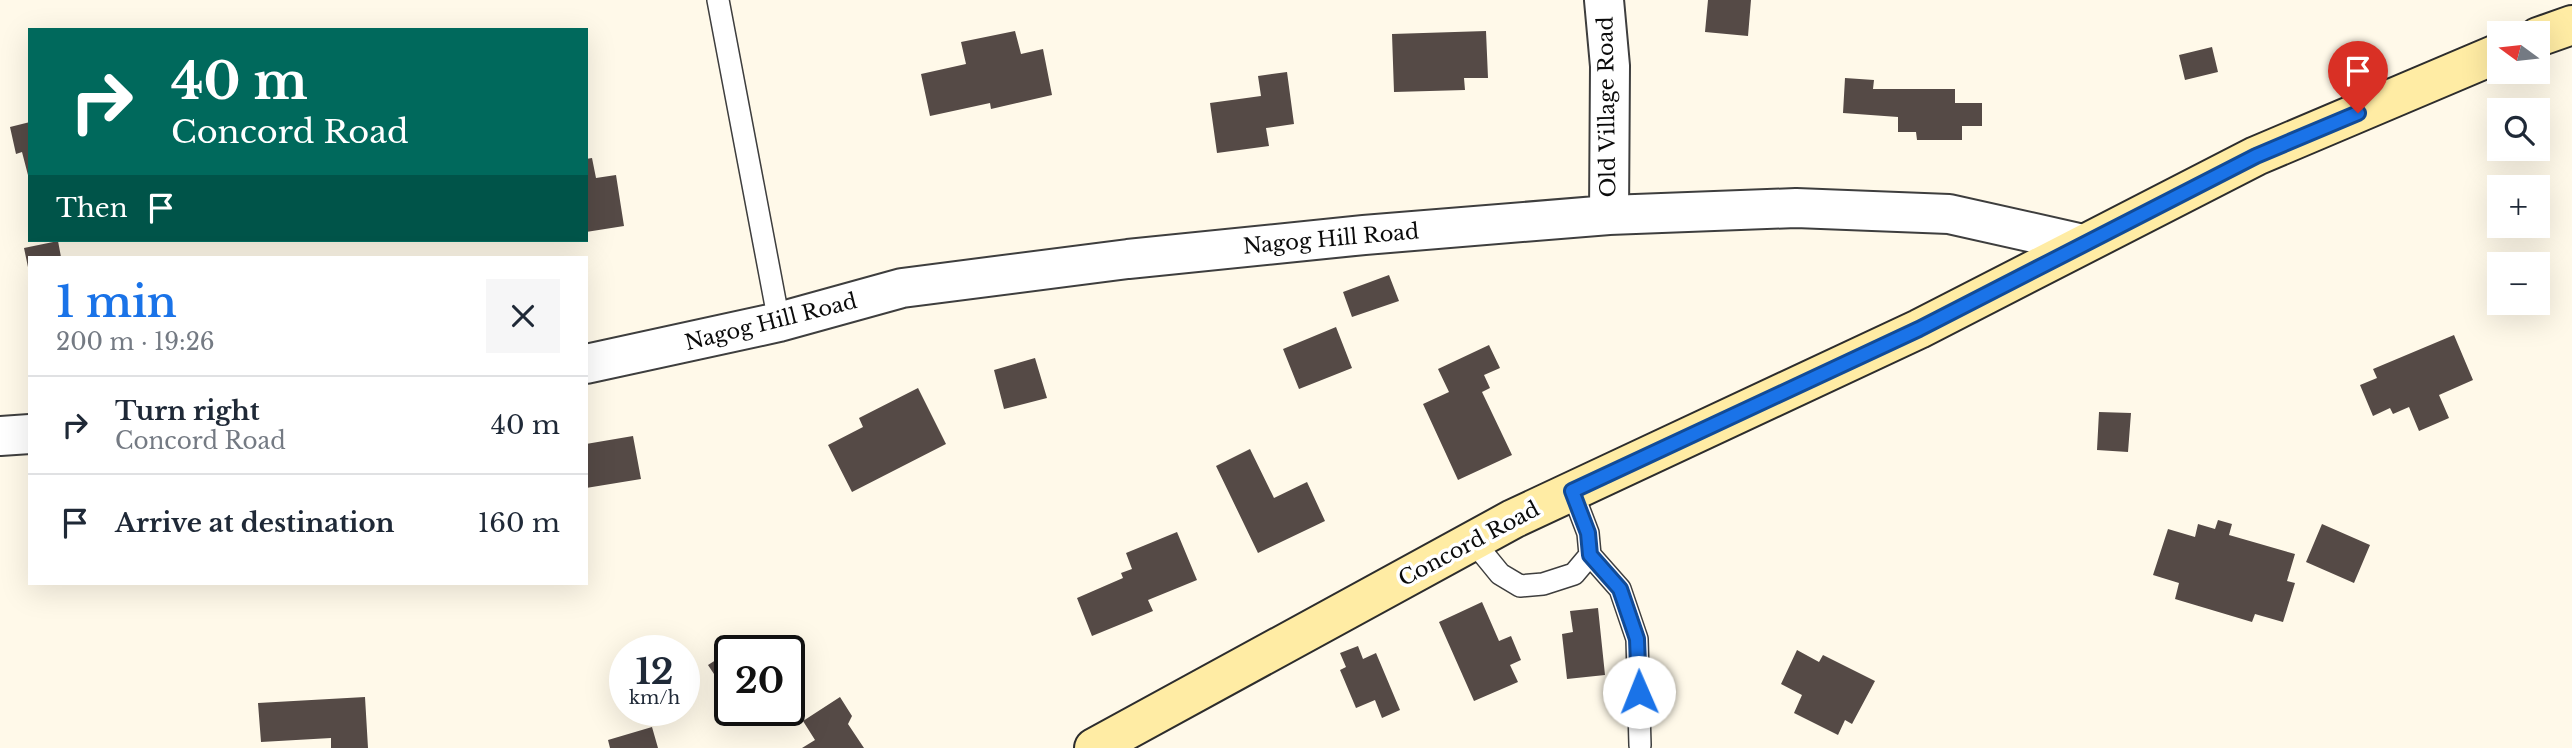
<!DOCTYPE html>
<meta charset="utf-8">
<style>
:root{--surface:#fff;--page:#f6f6f7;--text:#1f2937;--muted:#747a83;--line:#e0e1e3;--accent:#1a73e8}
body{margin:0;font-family:"Libre Baskerville",serif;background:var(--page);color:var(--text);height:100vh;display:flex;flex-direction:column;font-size:26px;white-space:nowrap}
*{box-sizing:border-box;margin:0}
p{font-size:23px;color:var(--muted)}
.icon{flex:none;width:38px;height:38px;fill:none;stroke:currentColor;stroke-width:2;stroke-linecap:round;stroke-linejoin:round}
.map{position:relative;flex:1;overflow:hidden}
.details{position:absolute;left:28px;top:256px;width:560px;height:329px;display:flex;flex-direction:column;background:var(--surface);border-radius:0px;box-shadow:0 7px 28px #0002}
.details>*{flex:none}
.guide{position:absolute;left:28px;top:28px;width:560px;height:214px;border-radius:0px;box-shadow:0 7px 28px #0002;background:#00695c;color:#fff;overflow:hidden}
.needle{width:46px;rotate:285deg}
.tools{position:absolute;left:2487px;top:21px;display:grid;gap:14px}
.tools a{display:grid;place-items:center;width:63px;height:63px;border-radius:0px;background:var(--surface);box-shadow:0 7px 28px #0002;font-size:35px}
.speed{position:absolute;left:609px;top:635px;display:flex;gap:14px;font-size:35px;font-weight:700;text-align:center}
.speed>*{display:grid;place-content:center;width:91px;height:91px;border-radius:50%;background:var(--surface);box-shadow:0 7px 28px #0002;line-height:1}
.speed small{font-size:18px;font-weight:400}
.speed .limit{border:4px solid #111;border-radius:10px;background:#fff;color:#111}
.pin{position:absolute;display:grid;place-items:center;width:60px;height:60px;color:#fff;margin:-72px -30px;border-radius:50% 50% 50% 0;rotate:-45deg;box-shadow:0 0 7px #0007}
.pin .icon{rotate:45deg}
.me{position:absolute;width:77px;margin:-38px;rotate:359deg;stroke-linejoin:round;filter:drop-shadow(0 0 5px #0008)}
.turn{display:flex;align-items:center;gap:24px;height:147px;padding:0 28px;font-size:32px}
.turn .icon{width:91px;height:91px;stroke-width:2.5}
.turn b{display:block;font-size:49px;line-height:60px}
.then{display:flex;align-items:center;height:66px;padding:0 28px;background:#0003;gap:14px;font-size:26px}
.round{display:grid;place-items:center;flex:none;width:74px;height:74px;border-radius:0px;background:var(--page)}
.headline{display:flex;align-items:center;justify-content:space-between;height:119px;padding:0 28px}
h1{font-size:42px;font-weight:600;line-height:52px;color:var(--accent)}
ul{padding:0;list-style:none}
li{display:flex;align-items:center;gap:21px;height:98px;padding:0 28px;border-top:2px solid var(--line)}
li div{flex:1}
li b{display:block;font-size:26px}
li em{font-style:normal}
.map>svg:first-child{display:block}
.building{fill:#554a46}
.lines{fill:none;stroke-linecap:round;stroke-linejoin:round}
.lane-casing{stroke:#3e3e3e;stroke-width:24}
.street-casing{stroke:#3e3e3e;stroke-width:42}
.secondary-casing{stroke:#2d2d2d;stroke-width:42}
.lane{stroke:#fff;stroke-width:21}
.street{stroke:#fff;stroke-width:38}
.secondary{stroke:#ffeca4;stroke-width:38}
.route-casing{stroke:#114b97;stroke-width:18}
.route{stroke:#1a73e8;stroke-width:12}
.labels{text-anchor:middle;stroke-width:7;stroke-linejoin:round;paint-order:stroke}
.street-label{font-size:21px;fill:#0b0b0b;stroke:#fff}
</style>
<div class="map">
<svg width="2572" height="748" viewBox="0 0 2572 748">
<rect width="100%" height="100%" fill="#fff9e9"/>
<path class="building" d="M1708,0H1751L1748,36L1705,32Z
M1015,31L1021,54L1043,49L1052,95L991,109L990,103L930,116L921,74L966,64L961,42Z
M1486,31L1488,78H1464L1465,90L1394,92L1392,34Z
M2212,47L2218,72L2185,80L2179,55Z
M1287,72L1294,124L1266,128L1269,146L1217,153L1210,103L1261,96L1258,76Z
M1845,78L1874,80L1873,89H1955V103H1982V126H1962V140H1917L1916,132H1898V117L1843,113Z
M30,122V179H29L22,152L16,154L10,127Z
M592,158L596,178L616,175L624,226L586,232V159Z
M58,241L61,257H30L29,272L24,248Z
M1389,275L1399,301L1352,317L1343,292Z
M1336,327L1352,368L1299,389L1283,349Z
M2454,335L2473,380L2439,395L2449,418L2419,431L2409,407L2393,414L2390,408L2373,416L2360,385L2377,378L2373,369Z
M1489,345L1500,368L1484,375L1490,388L1482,392L1512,455L1458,480L1423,404L1449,392L1438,369Z
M1035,358L1047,398L1004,409L994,370Z
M918,388L946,444L852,492L828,445L863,427L859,418Z
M2099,412L2131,413L2128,452L2097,450Z
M633,436L641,479L586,488V444Z
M1250,449L1274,498L1307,482L1325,521L1258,553L1216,466Z
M2218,520L2232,524L2229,535L2295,554L2287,581L2295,583L2283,622L2255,614L2252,622L2175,599L2179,583L2153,575L2168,529L2195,537L2198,524L2215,529Z
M2322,524L2370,545L2354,583L2306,562Z
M1177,532L1197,580L1148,600L1153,611L1092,636L1077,598L1123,578L1121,573L1132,569L1126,553Z
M1482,602L1499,641L1511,636L1521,660L1510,665L1518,682L1474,701L1439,622Z
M1598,608L1605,675L1567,679L1562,634L1573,632L1570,611Z
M1358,646L1363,659L1376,653L1400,710L1382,718L1375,700L1356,708L1340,670L1346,667L1340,653Z
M1797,650L1819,662L1823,655L1875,681L1852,724L1845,720L1838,735L1794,713L1802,695L1781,684Z
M730,651V698L708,665Z
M365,697L368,748H331V738L261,742L258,703Z
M840,697L852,716L848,724L864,748H802L815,740L803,721Z
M652,727L658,748H610L608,740Z"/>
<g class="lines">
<g class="lane-casing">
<path id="lane" d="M718,0L779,322
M1473,541L1500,574L1520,586L1543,584L1574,574L1590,555L1588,533L1572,491
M1590,555L1620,589L1637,639L1640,745"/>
</g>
<g class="street-casing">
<path id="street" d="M1604,0L1610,66L1609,215
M586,364L779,322L902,288L1128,259L1364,235L1609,215L1796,208L1949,214L2083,244
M0,436L30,434"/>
</g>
<g class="secondary-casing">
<path id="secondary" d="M2538,37L2572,25
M1094,748L1513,519L1919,329L2256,156L2499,53"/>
</g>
<use href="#lane" class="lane"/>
<use href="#street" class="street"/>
<use href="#secondary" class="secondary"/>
</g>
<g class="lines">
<g class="route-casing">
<path id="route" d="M1639,692L1637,639L1620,589L1590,555L1588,533L1572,491L1919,329L2256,156L2358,113"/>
</g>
<use href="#route" class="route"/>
</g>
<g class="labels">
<g class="street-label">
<text transform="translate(1607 107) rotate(-91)" y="7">Old Village Road</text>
<text transform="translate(1331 239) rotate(-5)" y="7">Nagog Hill Road</text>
<text transform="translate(771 322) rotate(-14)" y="7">Nagog Hill Road</text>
<text transform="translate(1469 544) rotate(-28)" y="7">Concord Road</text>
</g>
</g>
</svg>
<div class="tools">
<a><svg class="needle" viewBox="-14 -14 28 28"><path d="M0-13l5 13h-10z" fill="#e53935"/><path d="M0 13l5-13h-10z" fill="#747a83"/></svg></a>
<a><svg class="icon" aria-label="search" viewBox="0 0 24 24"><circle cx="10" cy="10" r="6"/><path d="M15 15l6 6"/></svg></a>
<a>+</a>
<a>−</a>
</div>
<div class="speed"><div>12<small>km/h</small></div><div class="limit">20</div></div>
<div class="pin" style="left:2358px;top:113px;background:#d93025"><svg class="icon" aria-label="arrive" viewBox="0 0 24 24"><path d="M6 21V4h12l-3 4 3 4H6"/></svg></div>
<svg class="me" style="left:1639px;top:692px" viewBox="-20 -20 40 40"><circle r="19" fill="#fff"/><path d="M0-13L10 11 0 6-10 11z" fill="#1a73e8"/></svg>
<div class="guide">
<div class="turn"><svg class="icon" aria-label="right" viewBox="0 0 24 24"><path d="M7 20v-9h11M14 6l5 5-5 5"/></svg><div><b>40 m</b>Concord Road</div></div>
<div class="then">Then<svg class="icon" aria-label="arrive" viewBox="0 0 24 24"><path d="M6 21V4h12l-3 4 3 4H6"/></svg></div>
</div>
<section class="details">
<div class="headline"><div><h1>1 min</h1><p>200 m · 19:26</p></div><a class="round"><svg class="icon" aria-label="close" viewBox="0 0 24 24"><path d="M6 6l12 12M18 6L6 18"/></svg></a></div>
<ul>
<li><svg class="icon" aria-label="right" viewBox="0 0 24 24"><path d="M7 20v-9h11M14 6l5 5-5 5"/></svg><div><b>Turn right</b><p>Concord Road</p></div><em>40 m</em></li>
<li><svg class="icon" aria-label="arrive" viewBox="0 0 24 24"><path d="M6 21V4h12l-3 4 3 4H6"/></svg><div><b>Arrive at destination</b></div><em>160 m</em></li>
</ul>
</section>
</div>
